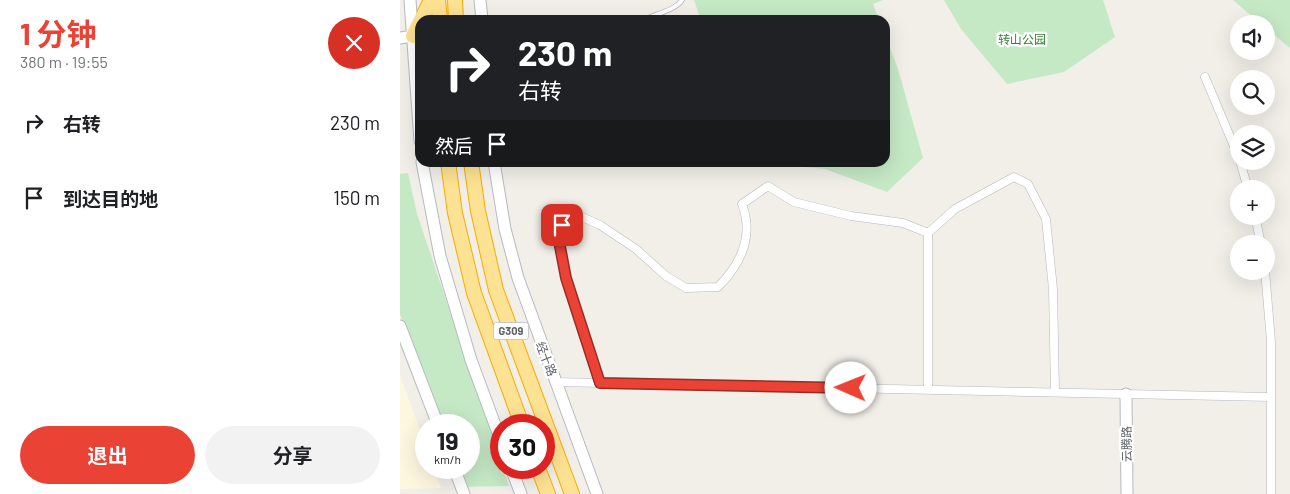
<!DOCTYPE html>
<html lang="zh">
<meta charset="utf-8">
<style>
:root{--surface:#fff;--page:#f2f2f2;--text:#202124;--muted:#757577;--accent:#ea4335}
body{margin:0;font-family:Barlow,"Noto Sans SC",sans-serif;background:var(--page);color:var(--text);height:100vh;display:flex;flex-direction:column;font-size:19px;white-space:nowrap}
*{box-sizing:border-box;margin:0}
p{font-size:16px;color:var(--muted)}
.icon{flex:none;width:28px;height:28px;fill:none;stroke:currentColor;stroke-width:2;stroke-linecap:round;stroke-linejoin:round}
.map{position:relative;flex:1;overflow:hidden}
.details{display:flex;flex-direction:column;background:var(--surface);width:400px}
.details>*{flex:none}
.top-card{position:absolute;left:15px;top:15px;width:475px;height:152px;border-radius:15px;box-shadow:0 5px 20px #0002;background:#202124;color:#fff;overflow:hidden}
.buttons{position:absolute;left:830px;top:15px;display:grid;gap:10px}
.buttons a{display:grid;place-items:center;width:45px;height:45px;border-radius:50%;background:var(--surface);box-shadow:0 5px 20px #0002;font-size:25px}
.speed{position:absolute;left:15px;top:414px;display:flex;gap:10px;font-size:25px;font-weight:700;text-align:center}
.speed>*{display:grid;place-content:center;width:65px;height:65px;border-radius:50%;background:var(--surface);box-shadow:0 5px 20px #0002;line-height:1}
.speed small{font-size:12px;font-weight:400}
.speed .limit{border:8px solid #d22;background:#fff;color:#111}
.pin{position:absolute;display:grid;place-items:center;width:42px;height:42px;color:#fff;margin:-21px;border-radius:10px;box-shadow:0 2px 8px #0006}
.me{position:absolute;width:55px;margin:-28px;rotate:271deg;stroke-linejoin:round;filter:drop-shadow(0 0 4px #0008)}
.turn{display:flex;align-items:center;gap:18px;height:105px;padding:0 20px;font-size:22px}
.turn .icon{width:65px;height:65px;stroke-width:2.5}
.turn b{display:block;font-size:35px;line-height:42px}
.then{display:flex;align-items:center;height:48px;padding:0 20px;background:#0003;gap:10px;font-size:19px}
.round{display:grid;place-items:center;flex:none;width:52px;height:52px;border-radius:26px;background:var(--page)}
.overview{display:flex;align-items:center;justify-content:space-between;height:85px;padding:0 20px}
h1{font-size:30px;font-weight:700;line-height:38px;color:var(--accent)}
.action{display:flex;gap:10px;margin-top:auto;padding:10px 20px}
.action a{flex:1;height:58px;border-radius:30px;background:var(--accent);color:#fff;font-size:20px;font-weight:700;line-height:58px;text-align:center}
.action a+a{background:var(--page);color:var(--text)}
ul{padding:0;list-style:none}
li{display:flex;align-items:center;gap:15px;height:75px;padding:0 20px}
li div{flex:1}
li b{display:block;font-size:19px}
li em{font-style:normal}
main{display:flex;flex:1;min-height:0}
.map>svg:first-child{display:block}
.commercial{fill:#fef7e0}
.green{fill:#c5e8c5}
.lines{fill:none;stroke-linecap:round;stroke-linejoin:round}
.lane-casing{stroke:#b5b8bc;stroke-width:5.5}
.street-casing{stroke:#b5b8bc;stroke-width:9}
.secondary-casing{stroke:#b6babf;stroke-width:13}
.highway-casing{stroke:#f9ab00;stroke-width:16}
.lane{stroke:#fff;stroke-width:4}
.street{stroke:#fff;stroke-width:8}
.secondary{stroke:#fff;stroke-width:11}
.highway{stroke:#fde293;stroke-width:14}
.route-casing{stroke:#982c22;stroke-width:12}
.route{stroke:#ea4335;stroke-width:9}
.labels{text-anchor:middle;stroke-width:4.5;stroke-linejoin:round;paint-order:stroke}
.shield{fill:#fff;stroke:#8f9295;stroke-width:1}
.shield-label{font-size:11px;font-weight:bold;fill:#5f6368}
.park-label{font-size:12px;fill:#348238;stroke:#fff}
.street-label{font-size:12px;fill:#5f6368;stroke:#fff}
</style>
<main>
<section class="details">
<div class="overview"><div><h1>1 分钟</h1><p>380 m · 19:55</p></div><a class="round" style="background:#d93025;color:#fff"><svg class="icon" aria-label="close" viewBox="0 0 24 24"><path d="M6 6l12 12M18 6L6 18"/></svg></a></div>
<ul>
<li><svg class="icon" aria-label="right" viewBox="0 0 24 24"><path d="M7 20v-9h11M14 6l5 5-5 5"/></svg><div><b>右转</b></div><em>230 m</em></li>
<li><svg class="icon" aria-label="arrive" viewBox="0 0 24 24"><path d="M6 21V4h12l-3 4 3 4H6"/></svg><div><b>到达目的地</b></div><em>150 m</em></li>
</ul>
<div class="action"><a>退出</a><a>分享</a></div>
</section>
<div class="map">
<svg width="890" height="494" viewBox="0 0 890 494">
<rect width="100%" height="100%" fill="#f1efe8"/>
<path class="commercial" d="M0,375L26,447V468H34L41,488L0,489Z"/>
<path class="green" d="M294,0H483L473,4L479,20H301Z
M544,0H703L715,37L664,72L607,84L561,29Z
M833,0H890V48L866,28V24H861Z
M485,35L498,69L523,158L487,192L425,169L363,163L485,162Z
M8,173L17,214L109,486L58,487L51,468H69V425H37L0,314V174Z"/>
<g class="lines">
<g class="lane-casing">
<path id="lane" d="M244,20C255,14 276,10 282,0"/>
</g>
<g class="street-casing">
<path id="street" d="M805,77L839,158
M840,161L848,189
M855,216L861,244
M528,233V390
M865,271L871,341V494
M155,382L870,397
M200,383L166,278L158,236L162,225L182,217L200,225L236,249L266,276L286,288L318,287C341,264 354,236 342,204L368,186L394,202L451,216L503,223L528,233L555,209L614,177L628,184L646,219L653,289L655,392"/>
</g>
<g class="secondary-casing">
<path id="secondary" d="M10,0L20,141
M80,0L82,20
M0,38L13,36
M22,162L40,256L71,360L101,441
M94,162L105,229L118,278L197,494
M0,326L38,425
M726,394L727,494
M54,468L64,494
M111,468L121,494"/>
</g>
<g class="highway-casing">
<path id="highway" d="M38,0L40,20
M55,0L56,20
M21,20L31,0
M13,36L20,22
M48,162L55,213L74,293L122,425
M71,162L78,211L96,290L172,494
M138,468L148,494"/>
</g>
<use href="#lane" class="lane"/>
<use href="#street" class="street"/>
<use href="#secondary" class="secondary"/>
<use href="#highway" class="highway"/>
</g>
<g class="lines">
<g class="route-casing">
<path id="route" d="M162,225L158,236L166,278L200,383L451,388"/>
</g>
<use href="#route" class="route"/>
</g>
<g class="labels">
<rect class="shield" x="93.5" y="322.5" width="35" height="17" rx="4"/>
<g class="shield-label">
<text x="111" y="335">G309</text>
</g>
<g class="park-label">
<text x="622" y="44">转山公园</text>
</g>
<g class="street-label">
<text transform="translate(146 359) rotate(69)" y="4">经十路</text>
<text transform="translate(727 444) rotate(-91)" y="4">云腾路</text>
</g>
</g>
</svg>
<div class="buttons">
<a><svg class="icon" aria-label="sound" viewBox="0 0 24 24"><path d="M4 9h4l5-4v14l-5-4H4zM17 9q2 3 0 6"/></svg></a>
<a><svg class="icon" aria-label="search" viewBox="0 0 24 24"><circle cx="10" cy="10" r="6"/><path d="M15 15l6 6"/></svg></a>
<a><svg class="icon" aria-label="layers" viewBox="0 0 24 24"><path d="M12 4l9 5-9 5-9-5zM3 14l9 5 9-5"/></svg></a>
<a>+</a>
<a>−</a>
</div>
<div class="speed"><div>19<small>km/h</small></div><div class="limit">30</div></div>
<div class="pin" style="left:162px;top:225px;background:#d93025"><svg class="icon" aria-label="arrive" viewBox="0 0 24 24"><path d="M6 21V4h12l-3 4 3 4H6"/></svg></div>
<svg class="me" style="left:451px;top:388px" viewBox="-20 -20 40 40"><circle r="19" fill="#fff"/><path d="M0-13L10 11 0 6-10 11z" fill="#ea4335"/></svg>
<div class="top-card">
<div class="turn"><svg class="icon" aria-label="right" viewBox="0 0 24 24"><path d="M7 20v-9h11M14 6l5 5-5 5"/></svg><div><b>230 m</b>右转</div></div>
<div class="then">然后<svg class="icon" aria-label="arrive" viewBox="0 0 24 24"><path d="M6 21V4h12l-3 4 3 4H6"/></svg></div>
</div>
</div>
</main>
